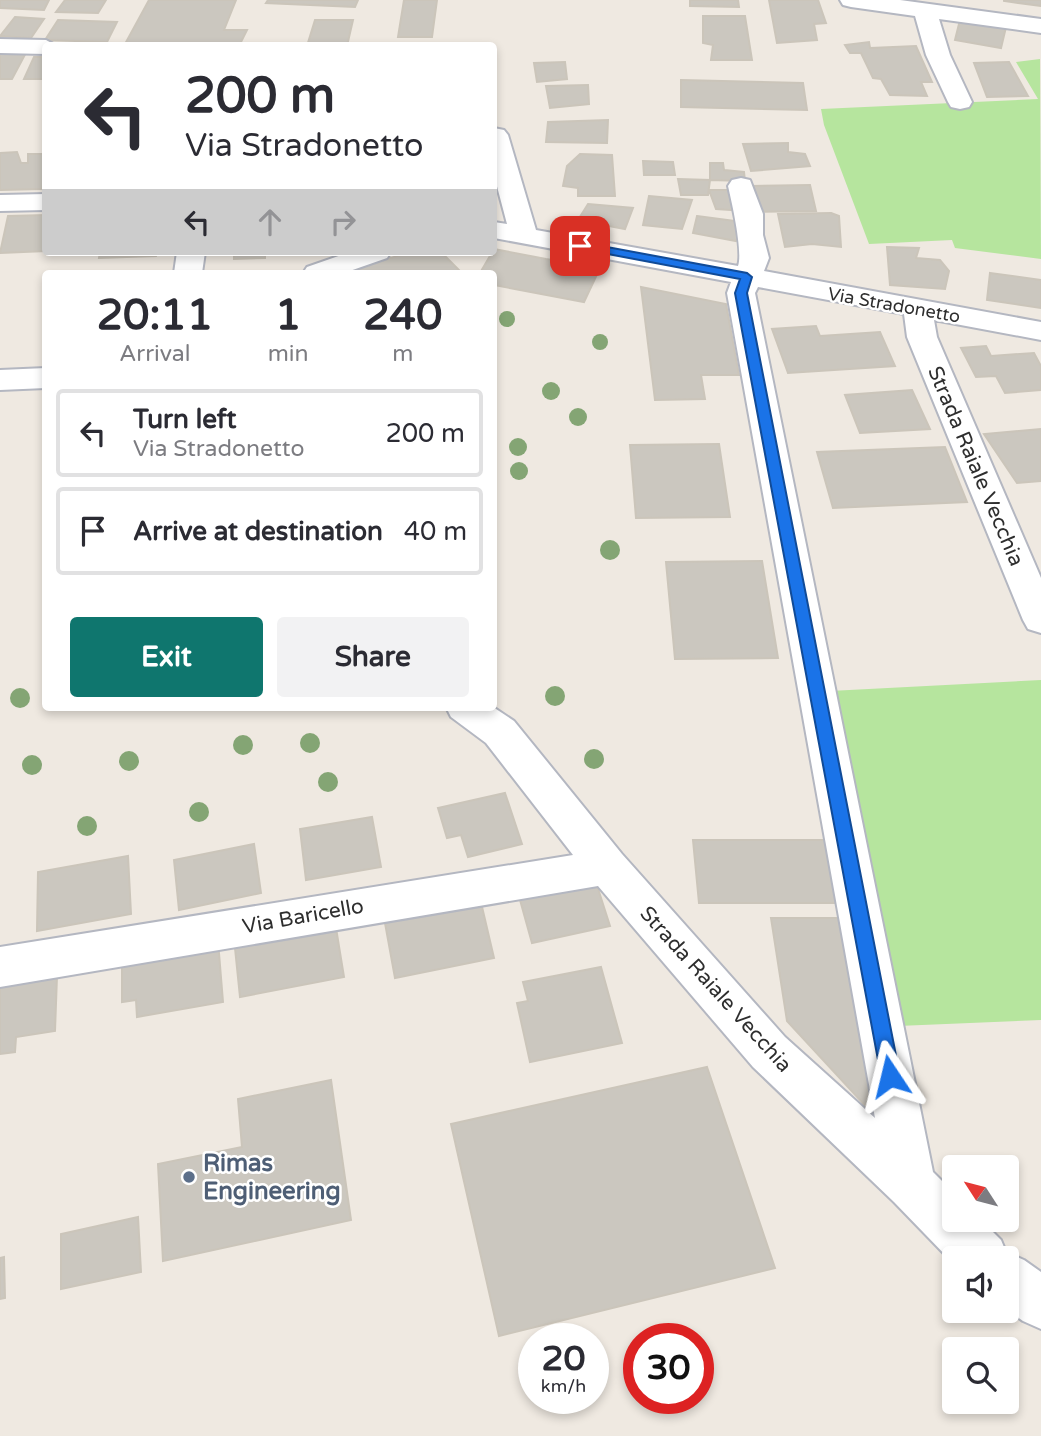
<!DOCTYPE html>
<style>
:root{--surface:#fff;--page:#f2f2f3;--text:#2b2b33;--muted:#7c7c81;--line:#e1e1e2;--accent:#0f766e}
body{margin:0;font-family:"Varela Round",sans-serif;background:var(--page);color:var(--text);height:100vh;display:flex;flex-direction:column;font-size:26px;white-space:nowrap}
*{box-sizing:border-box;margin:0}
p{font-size:23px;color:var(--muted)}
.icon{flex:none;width:38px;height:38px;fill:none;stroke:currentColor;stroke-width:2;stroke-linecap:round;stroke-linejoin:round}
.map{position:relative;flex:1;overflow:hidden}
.details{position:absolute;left:42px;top:270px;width:455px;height:441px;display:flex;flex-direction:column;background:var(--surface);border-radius:7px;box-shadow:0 4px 10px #0003}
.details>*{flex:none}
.hud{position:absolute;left:42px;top:42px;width:455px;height:214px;border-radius:7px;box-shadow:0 4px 10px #0003;background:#fff;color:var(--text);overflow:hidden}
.needle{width:46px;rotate:306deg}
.tools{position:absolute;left:942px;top:1155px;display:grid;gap:14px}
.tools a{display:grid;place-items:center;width:77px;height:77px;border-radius:7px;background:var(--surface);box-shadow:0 4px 10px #0003;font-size:35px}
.speed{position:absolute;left:518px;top:1323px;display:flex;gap:14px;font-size:35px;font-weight:700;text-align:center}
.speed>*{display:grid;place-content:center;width:91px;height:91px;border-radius:50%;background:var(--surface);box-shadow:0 4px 10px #0003;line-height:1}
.speed small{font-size:18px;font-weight:400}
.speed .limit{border:10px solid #d22;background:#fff;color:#111}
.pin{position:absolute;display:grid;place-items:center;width:60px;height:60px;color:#fff;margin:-30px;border-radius:14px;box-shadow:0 4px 10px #0006}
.me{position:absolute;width:77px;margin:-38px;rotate:350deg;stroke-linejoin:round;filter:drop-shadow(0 0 5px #0008)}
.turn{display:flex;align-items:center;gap:24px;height:147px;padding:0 28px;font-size:32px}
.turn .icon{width:91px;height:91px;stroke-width:2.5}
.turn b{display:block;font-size:49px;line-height:60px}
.lanes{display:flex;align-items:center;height:66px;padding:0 28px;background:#0003;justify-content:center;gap:35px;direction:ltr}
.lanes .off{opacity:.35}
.eta{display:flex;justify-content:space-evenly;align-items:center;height:119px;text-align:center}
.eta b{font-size:42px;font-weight:700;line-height:49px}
.cta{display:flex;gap:14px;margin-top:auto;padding:14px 28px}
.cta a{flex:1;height:80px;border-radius:7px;background:var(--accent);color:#fff;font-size:28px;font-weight:700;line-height:80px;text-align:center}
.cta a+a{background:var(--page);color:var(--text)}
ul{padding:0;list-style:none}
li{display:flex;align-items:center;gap:21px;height:88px;margin:0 14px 10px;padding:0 14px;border:4px solid var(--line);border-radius:7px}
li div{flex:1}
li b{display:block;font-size:26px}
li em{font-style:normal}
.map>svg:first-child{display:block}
.green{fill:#b6e59e}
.building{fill:#cbc7bf;stroke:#cbc5ba;stroke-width:2}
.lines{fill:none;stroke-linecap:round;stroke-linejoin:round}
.minor-casing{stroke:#b4b7c1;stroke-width:4}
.minor{fill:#fff;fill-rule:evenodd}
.tree{fill:#84a574}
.route{fill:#1a73e8;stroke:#114b97;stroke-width:2}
.service-dot{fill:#5c6f8a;stroke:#fff;stroke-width:2.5}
.labels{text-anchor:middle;stroke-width:5;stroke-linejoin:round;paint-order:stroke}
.far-street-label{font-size:18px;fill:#2e2e2e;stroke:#fff}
.street-label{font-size:21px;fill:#2e2e2e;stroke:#fff}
.near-service-label{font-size:24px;font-weight:bold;fill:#4e5e75;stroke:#fff;text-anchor:start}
</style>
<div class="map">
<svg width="1041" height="1436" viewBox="0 0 1041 1436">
<rect width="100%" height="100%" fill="#efe9e1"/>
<path class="green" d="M1040,59L1041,259L955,248L952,240L869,244L824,125L821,109L1038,99L1016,62Z
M1041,680V1020L898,1026L830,691Z"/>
<path class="building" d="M0,0H49L44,10L0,8Z
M65,0H106L98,13L56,12Z
M149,0H236L224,30H247L239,46L125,44Z
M268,0H358L355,7L266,3Z
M404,0H437L432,37H398Z
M690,0H738L739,7L690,6Z
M769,0H818L826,23L814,24L817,40L777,43Z
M1004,0H1041V6L1004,1Z
M703,16H745L752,60H711L713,45L703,43Z
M15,17L44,19L31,38L0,36Z
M58,20L117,22L107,42L45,40Z
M315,20H353L347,46H307Z
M960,20L1006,27L1001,48L955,40Z
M869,42L870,48L916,46L932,82H921L927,96L890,95L881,79L873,78L861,53H850L845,45Z
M0,48L28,49L12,79H0Z
M34,57H46V79H24Z
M565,62L567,79L537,82L534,63Z
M1009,62L1028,96L987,97L974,63Z
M681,80L803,83L807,110L681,107Z
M588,85L589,104L550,108L546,86Z
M608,120L607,143L546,142L548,122Z
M788,143V152L805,154L810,166L751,171L743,144Z
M17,152L21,163H28V154H46V176L42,189L0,190V153Z
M580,154L612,155L615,196H578V188L563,186L567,166Z
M643,161L673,162L675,175H644Z
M710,163H723L724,170L744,172L745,181L710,180Z
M678,179L710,180L708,195H681Z
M810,185L816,211L752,212L751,186Z
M709,190H736L745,211L716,209Z
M649,196L692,200L682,229L643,225Z
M588,204L633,208L625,229L578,220Z
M831,213L839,216L841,247L812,244L785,247L778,214Z
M46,215V251L0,253L8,216Z
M697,216L743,222L736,241L693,233Z
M887,247L919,248L916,258L940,260L949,271L945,289L890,285Z
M494,249L546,259L600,268L584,302L494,285V273H480Z
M100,252H157L156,256L99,258Z
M234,252H265V258L234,259Z
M411,252H441L459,270L450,273L343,272Z
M990,273L1041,280V308L987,300Z
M641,287L726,304L739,375H701L705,399L655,400Z
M816,326L820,336L880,332L895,366L788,373L772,329Z
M986,346L991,356L1034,353L1041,366V390L1005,393L996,376L976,377L961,348Z
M912,390L930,429L860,433L845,395Z
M1041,429V481L1017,483L984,434Z
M719,444L730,517L636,518L630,445Z
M945,447L967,502L833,508L817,452Z
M762,561L778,658L675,659L666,562Z
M505,793L522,844L468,857L461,835L447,838L438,808Z
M372,817L381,867L306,880L300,829Z
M693,840H832L842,903H699Z
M254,844L261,893L179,910L174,860Z
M128,856L131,914L37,931L38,872Z
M593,873L610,926L532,943L517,889Z
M479,894L494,958L395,978L383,912Z
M771,918H846L884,1110L871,1112L787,1021Z
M336,928L344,977L240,997L235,948Z
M218,941L223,1002L137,1017L136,1000L122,1002V959Z
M601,967L622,1043L530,1062L517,1003L528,1001L523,982Z
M57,976L55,1031L16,1037L15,1052L0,1054V985Z
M707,1067L775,1268L499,1336L451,1124Z
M331,1080L351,1220L163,1261L158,1164L242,1147L238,1099Z
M138,1217L141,1272L61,1289V1234Z
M4,1257L5,1298L0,1299V1258Z"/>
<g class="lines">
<g class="minor-casing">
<path id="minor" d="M840,0H900L1041,19V33L939,19L950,55L972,102L969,107L960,109L951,107L948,102L926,55L915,16L851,7L843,5Z
M0,39L46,40L57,46H46V54L0,53Z
M494,128L504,130L508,135L536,230L738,266C743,252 732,203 728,186L732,180L741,178L750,180L763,214V235L769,258L764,271L1041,322V340L934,320L937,337L1041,578V633L1028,629L1023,620L907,337L904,314L758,287L755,293L933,1172L954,1193V1220H981L1001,1240L1006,1252L1024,1260L1041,1272V1329L1023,1321L1006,1309V1258H954V1264L894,1202L753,1067L598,886L0,987V947L573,855L486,743L451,717L446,707H493L514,721L622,854L785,1037L875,1118L727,293L731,282L494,238V222L507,224L494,175Z
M46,194V210L0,211V195Z
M177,252H205L202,273H174Z
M350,252H391L387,258L344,273H303L307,267Z
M46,368V388L0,390V370Z"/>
</g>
<use href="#minor" class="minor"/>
</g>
<g class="tree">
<circle cx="507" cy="319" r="8"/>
<circle cx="600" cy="342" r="8"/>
<circle cx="551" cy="391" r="9"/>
<circle cx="578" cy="417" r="9"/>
<circle cx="518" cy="447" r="9"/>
<circle cx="519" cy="471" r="9"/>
<circle cx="610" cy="550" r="10"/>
<circle cx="555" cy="696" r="10"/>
<circle cx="20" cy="698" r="10"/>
<circle cx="310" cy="743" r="10"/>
<circle cx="243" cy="745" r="10"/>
<circle cx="594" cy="759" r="10"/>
<circle cx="129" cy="761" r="10"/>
<circle cx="32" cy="765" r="10"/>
<circle cx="328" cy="782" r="10"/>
<circle cx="199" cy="812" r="10"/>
<circle cx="87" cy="826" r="10"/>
</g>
<path class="route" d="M580,242L747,273L752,277L747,293L900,1076L897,1083L890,1086L884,1083L881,1076L735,293L740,279L576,248V243Z"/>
<circle class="service-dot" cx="189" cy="1177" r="7"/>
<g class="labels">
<g class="far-street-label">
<text transform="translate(894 305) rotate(10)" y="6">Via Stradonetto</text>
</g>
<g class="street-label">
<text transform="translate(976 466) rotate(67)" y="7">Strada Raiale Vecchia</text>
<text transform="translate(303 916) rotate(-10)" y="7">Via Baricello</text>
<text transform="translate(716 989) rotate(48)" y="7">Strada Raiale Vecchia</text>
</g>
<g class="near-service-label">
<text x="203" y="1171">Rimas<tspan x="203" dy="28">Engineering</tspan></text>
</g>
</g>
</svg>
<div class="tools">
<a><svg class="needle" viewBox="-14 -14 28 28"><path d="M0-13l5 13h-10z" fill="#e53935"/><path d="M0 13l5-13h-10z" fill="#7c7c81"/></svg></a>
<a><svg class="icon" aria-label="sound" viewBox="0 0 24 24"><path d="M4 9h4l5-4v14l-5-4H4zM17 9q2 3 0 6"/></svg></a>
<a><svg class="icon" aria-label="search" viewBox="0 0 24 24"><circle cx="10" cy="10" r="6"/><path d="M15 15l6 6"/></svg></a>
</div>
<div class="speed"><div>20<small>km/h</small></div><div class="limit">30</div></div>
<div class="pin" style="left:580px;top:246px;background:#d93025"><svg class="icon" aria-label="arrive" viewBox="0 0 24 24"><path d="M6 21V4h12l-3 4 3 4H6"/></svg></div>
<svg class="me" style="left:890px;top:1076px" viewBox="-20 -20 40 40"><path d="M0-17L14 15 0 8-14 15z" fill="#1a73e8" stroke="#fff" stroke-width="4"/></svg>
<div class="hud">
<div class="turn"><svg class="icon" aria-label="left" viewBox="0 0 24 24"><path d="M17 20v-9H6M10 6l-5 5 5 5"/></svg><div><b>200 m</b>Via Stradonetto</div></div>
<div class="lanes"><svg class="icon" aria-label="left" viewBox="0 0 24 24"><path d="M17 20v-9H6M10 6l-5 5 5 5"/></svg><svg class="icon off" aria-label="ahead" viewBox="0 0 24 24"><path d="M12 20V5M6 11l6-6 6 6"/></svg><svg class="icon off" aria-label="right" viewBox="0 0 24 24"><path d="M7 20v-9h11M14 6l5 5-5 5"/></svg></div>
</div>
<section class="details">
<div class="eta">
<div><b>20:11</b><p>Arrival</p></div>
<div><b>1</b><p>min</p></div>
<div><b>240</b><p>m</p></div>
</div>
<ul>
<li><svg class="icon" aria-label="left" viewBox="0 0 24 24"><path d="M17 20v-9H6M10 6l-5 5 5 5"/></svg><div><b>Turn left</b><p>Via Stradonetto</p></div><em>200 m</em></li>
<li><svg class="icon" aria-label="arrive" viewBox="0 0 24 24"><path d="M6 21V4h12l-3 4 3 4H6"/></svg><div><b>Arrive at destination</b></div><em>40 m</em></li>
</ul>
<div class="cta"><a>Exit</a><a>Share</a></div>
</section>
</div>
